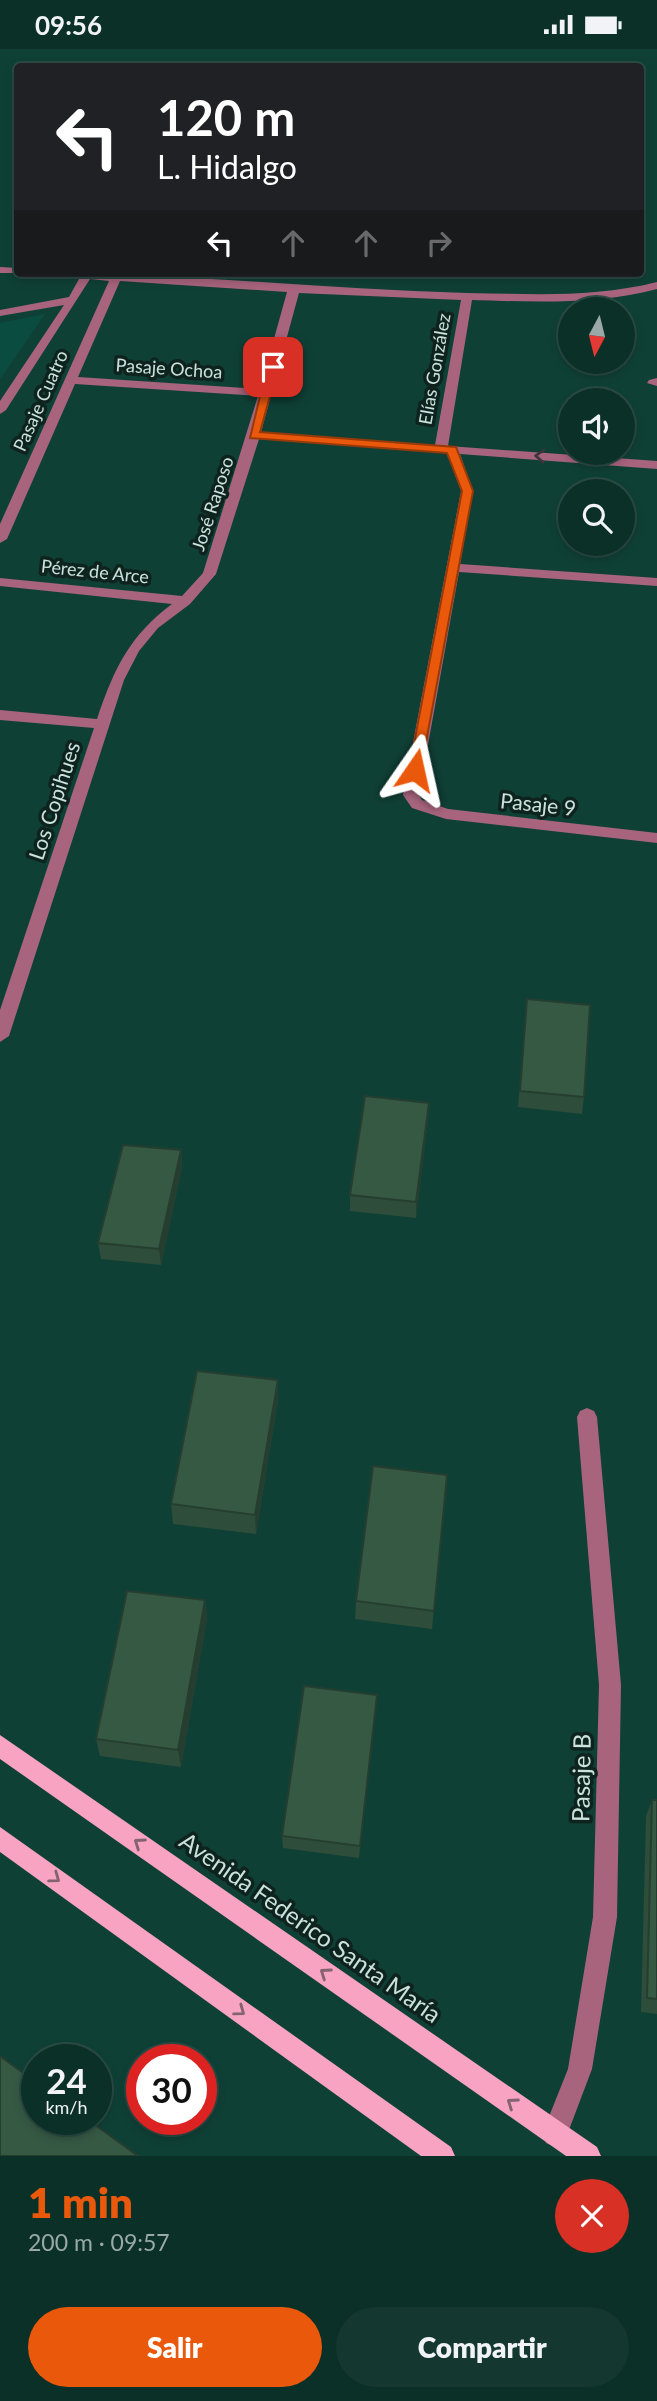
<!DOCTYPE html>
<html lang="es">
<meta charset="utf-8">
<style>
:root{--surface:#0b3028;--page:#143830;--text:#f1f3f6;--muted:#9aa9a8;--line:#2b4b45;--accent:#ea580c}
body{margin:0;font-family:Lato,sans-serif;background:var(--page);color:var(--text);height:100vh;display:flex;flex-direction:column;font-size:26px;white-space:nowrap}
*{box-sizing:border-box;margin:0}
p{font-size:23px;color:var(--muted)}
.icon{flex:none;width:38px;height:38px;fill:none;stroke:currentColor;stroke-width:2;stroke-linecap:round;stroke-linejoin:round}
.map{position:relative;height:2107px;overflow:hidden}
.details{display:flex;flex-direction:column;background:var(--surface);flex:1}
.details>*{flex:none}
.hud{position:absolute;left:14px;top:14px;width:630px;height:214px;border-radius:7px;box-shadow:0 4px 10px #0003,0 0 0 2px var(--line);background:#202124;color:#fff;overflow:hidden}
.needle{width:46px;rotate:187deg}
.fabs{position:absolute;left:558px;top:248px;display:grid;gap:14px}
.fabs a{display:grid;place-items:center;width:77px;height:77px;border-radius:50%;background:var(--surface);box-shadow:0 4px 10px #0003,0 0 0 2px var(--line);font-size:35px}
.speed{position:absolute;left:21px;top:1995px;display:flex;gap:14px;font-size:35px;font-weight:700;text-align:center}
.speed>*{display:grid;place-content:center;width:91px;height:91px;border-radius:50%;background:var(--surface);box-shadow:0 4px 10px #0003,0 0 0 2px var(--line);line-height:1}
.speed small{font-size:18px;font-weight:400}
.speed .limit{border:10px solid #d22;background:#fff;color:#111}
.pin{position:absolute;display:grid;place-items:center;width:60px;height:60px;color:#fff;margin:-30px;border-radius:14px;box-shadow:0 4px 10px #0006}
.me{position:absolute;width:77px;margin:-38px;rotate:11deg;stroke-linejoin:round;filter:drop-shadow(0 0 5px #0008)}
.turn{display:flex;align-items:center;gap:24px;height:147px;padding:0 28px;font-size:32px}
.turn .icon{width:91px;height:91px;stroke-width:2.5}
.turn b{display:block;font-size:49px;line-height:60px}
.lanes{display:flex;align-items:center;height:66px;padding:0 28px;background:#0003;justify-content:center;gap:35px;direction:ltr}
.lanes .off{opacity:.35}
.round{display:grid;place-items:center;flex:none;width:74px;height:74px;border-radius:37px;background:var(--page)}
.head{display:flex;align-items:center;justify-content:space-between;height:119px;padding:0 28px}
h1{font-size:42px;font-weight:800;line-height:52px;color:var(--accent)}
.action{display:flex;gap:14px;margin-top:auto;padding:14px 28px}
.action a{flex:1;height:80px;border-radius:42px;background:var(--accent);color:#fff;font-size:28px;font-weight:800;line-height:80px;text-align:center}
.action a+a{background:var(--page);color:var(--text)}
.status{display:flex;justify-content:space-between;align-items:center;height:49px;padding:0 35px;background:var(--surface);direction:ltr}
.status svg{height:19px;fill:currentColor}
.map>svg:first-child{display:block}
.built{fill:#0b4c40}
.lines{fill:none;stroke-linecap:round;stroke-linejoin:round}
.minor{fill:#a8647d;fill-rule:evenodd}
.major{fill:#f7a3c1;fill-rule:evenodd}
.wall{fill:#2e4d3a}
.shaded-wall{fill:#263e30}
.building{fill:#365944;stroke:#263e30;stroke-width:2}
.oneway{stroke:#3d363a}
.oneway2{stroke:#836370}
.route{fill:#ea580c;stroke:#983908;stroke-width:2}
.labels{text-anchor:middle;stroke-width:7;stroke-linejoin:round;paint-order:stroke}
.far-street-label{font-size:18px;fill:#cae2db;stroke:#0f231e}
.street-label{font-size:21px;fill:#cae2db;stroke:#0f231e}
.near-street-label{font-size:24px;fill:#cae2db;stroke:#0f231e}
</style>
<div class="status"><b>09:56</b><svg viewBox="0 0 49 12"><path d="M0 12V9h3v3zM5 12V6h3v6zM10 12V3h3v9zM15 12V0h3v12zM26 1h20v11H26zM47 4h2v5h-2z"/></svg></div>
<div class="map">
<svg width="657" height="2107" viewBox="0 0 657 2107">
<rect width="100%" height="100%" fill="#0f4036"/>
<path class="built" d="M45,265L0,330V274Z"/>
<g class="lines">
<path class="minor" d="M0,218L18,219V224H22H0Z
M38,224C182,224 324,240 467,244C532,245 593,249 657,233V240C596,256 535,253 472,251L448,397L657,412V420L460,405L473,442L460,515L657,529V537L459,523L419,746L422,751L448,760L657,784V794L446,770L412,759L403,746L461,442L447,404L259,390L216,525L190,555L158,579L139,602L124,631L9,987L0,993V961L94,679L0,671V661L97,670C114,620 129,587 172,555L0,537V529L182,547L203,524L258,347L75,335L7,490L0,494V475L109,232L90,230L6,361L0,365V352L64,256L0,267V261L69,248L79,230L44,227ZM120,232L287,243L260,340L78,328ZM299,244L461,251L435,396L261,383Z
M657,329V337L647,334L649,331Z
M587,1359L594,1362L597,1368L621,1636L617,1868L592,2020L564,2094L555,2098L546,2094L542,2085L568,2020L593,1868L599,1636L577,1368L580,1362Z"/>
<path class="major" d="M0,1686L597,2098L601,2107H566L0,1710Z
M0,1778L451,2098L455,2107H421L0,1803Z"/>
</g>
<path class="wall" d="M526,967L584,1048L582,1065L518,1058Z
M428,1070L416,1169L350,1162V1146Z
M181,1101L182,1118L161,1216L101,1210L98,1194Z
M278,1331V1351L256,1485L173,1475L171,1455Z
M447,1426L432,1580L355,1570L356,1552Z
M205,1551L207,1569L181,1718L100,1707L96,1690Z
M377,1646L359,1809L283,1799L282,1787Z
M652,1751H657V1965L641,1963L646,1767Z"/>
<path class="shaded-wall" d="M429,1054L428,1070L416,1169V1153Z
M181,1101L182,1118L161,1216L159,1200Z
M278,1331V1351L256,1485L255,1466Z
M205,1551L207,1569L181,1718L178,1701Z
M377,1646L376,1659L359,1809L360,1797Z"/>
<path class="building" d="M527,950L590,956L584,1048L520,1042Z
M365,1047L429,1054L416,1153L350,1146Z
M123,1096L181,1101L159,1200L98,1194Z
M197,1322L278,1331L255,1466L171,1455Z
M373,1417L447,1426L434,1562L356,1552Z
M127,1542L205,1551L178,1701L96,1690Z
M304,1637L377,1646L360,1797L282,1787Z
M652,1751H657V1950L647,1949Z
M0,2007L37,2034V2070H87L138,2107H0Z"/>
<defs><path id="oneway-chevron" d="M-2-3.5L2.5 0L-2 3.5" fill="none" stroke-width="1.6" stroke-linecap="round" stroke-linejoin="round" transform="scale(1.75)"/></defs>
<use class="oneway" href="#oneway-chevron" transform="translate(540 407) rotate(-176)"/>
<g class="oneway2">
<use href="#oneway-chevron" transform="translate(139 1794) rotate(-145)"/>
<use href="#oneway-chevron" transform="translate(55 1829) rotate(36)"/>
<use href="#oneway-chevron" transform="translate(325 1924) rotate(-145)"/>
<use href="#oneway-chevron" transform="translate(240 1962) rotate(36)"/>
<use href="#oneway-chevron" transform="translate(512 2054) rotate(-145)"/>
</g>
<path class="route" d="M273,315L278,318L260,383L456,398L473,442L420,725L415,726L409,721L462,442L447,404L250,389L267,318Z"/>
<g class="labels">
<g class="far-street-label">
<text transform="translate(169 320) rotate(4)" y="6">Pasaje Ochoa</text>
<text transform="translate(435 320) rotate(-80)" y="6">Elías González</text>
<text transform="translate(41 352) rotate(-66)" y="6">Pasaje Cuatro</text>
<text transform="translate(213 455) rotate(-72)" y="6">José Raposo</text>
<text transform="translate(95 523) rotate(6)" y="6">Pérez de Arce</text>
</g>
<g class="street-label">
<text transform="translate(55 752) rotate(-72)" y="7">Los Copihues</text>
<text transform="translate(538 756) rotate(6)" y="7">Pasaje 9</text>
</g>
<g class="near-street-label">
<text transform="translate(582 1729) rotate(-89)" y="8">Pasaje B</text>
<text transform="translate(310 1879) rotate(35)" y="8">Avenida Federico Santa María</text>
</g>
</g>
</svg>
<div class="fabs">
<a><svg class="needle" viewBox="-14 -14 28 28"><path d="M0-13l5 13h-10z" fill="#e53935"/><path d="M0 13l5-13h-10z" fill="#9aa9a8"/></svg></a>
<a><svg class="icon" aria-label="sound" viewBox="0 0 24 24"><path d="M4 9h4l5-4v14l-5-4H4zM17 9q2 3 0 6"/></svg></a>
<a><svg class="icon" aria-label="search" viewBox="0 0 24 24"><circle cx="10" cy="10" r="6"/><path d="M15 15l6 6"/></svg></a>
</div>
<div class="speed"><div>24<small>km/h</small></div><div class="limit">30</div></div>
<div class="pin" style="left:273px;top:318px;background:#d93025"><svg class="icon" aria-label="arrive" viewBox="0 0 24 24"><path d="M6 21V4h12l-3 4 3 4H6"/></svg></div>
<svg class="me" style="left:415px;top:721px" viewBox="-20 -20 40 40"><path d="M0-17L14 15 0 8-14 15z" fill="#ea580c" stroke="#fff" stroke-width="4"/></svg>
<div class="hud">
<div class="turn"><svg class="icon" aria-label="left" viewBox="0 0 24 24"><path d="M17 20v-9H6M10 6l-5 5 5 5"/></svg><div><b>120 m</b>L. Hidalgo</div></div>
<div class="lanes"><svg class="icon" aria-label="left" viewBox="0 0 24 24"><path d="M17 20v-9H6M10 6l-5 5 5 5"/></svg><svg class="icon off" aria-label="ahead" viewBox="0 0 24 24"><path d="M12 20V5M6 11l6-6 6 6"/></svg><svg class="icon off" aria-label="ahead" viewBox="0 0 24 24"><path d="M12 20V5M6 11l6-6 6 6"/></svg><svg class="icon off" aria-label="right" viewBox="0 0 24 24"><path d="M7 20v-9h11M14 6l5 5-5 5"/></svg></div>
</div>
</div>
<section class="details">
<div class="head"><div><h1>1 min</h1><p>200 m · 09:57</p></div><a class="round" style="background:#d93025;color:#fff"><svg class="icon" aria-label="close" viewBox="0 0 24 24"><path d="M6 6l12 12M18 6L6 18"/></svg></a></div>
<div class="action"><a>Salir</a><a>Compartir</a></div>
</section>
